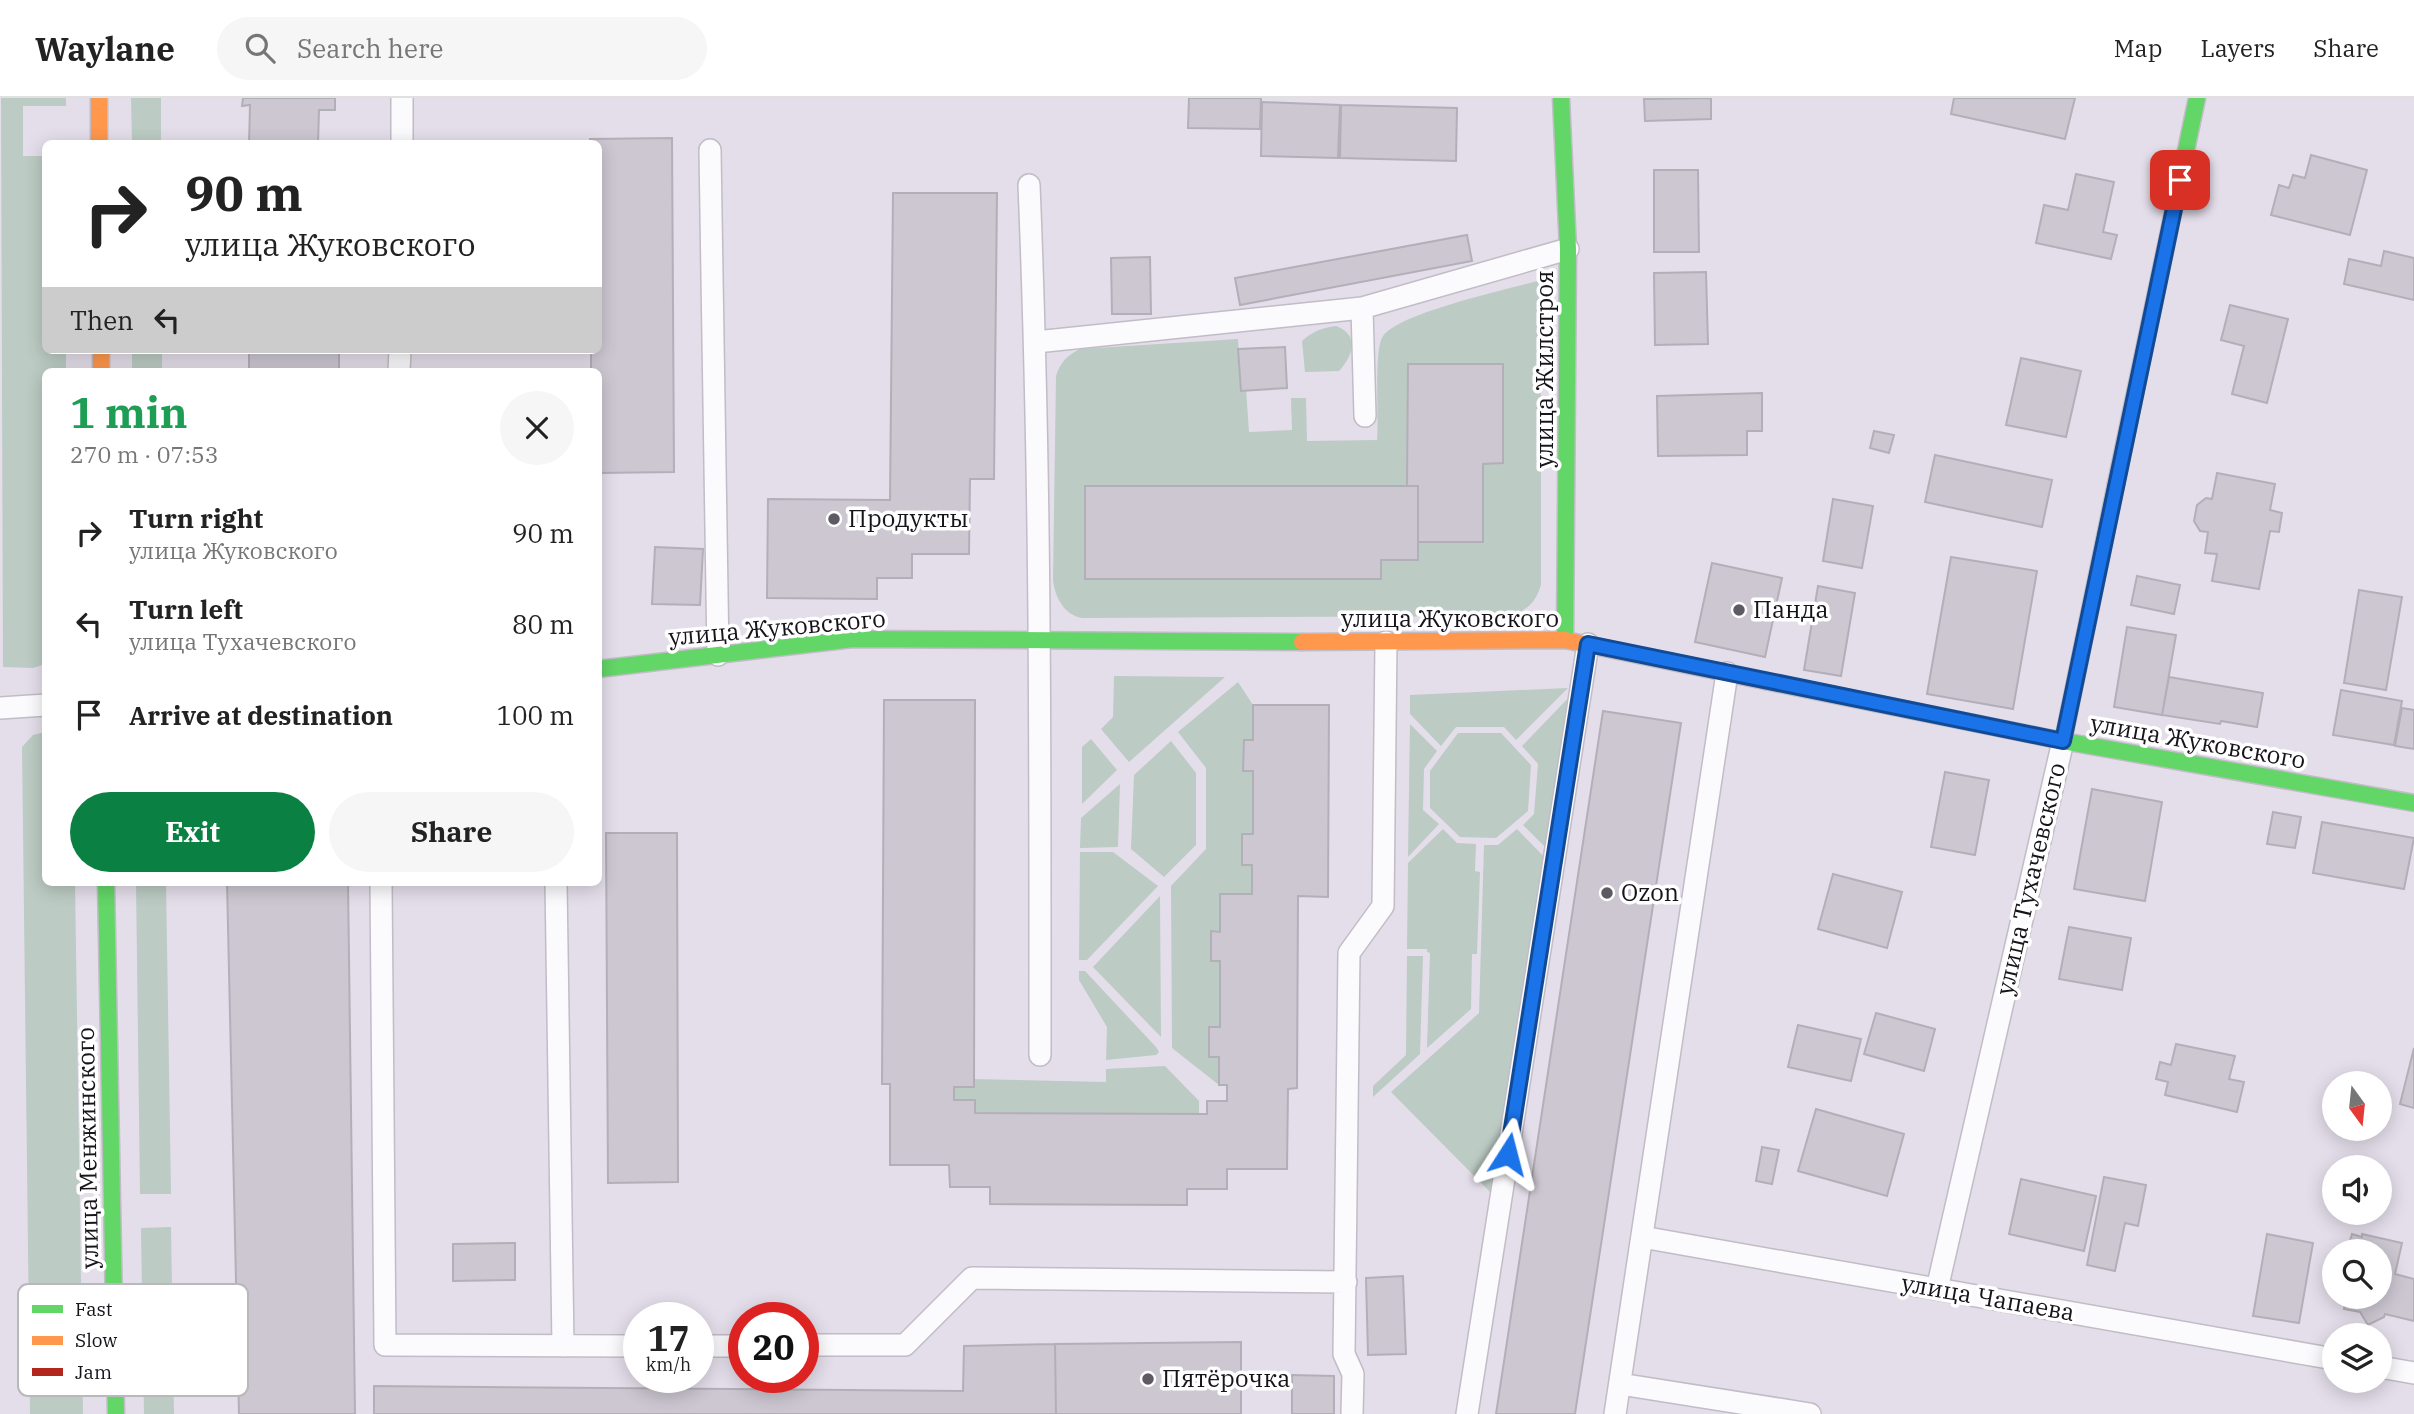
<!DOCTYPE html>
<meta charset="utf-8">
<style>
:root{--surface:#fff;--page:#f6f6f6;--text:#222;--muted:#767676;--line:#e0e0e0;--accent:#0b8043}
body{margin:0;font-family:"IBM Plex Serif",serif;background:var(--page);color:var(--text);height:100vh;display:flex;flex-direction:column;font-size:26px;white-space:nowrap}
*{box-sizing:border-box;margin:0}
p{font-size:23px;color:var(--muted)}
.icon{flex:none;width:38px;height:38px;fill:none;stroke:currentColor;stroke-width:2;stroke-linecap:round;stroke-linejoin:round}
.map{position:relative;flex:1;overflow:hidden}
.sheet{position:absolute;left:42px;top:270px;width:560px;height:518px;display:flex;flex-direction:column;background:var(--surface);border-radius:10px;box-shadow:0 4px 18px #0003}
.sheet>*{flex:none}
.guide{position:absolute;left:42px;top:42px;width:560px;height:214px;border-radius:10px;box-shadow:0 4px 18px #0003;background:#fff;color:var(--text);overflow:hidden}
.needle{width:46px;rotate:165deg}
.tools{position:absolute;left:2322px;top:973px;display:grid;gap:14px}
.tools a{display:grid;place-items:center;width:70px;height:70px;border-radius:50%;background:var(--surface);box-shadow:0 4px 18px #0003;font-size:35px}
.speed{position:absolute;left:623px;top:1204px;display:flex;gap:14px;font-size:35px;font-weight:700;text-align:center}
.speed>*{display:grid;place-content:center;width:91px;height:91px;border-radius:50%;background:var(--surface);box-shadow:0 4px 18px #0003;line-height:1}
.speed small{font-size:18px;font-weight:400}
.speed .limit{border:10px solid #d22;background:#fff;color:#111}
.pin{position:absolute;display:grid;place-items:center;width:60px;height:60px;color:#fff;margin:-30px;border-radius:14px;box-shadow:0 4px 10px #0006}
.me{position:absolute;width:77px;margin:-38px;rotate:9deg;stroke-linejoin:round;filter:drop-shadow(0 0 5px #0008)}
.turn{display:flex;align-items:center;gap:24px;height:147px;padding:0 28px;font-size:32px}
.turn .icon{width:91px;height:91px;stroke-width:2.5}
.turn b{display:block;font-size:49px;line-height:60px}
.then{display:flex;align-items:center;height:66px;padding:0 28px;background:#0003;gap:14px;font-size:26px}
.round{display:grid;place-items:center;flex:none;width:74px;height:74px;border-radius:37px;background:var(--page)}
.summary{display:flex;align-items:center;justify-content:space-between;height:119px;padding:0 28px}
h1{font-size:42px;font-weight:700;line-height:52px;color:#1e9e55}
.action{display:flex;gap:14px;margin-top:auto;padding:14px 28px}
.action a{flex:1;height:80px;border-radius:42px;background:var(--accent);color:#fff;font-size:28px;font-weight:700;line-height:80px;text-align:center}
.action a+a{background:var(--page);color:var(--text)}
ul{padding:0;list-style:none}
li{display:flex;align-items:center;gap:21px;height:91px;padding:0 28px}
li div{flex:1}
li b{display:block;font-size:26px}
li em{font-style:normal}
header{display:flex;align-items:center;gap:42px;box-sizing:border-box;height:98px;padding:0 35px;background:var(--surface);border-bottom:2px solid var(--line)}
header strong{font-size:33px}
nav{display:flex;gap:38px;margin-inline-start:auto;font-size:24px}
.search{width:490px;height:63px;background:var(--page);display:flex;align-items:center;gap:18px;box-sizing:border-box;padding:0 24px;border-radius:38px;color:var(--muted);font-size:26px}
.map>svg:first-child{display:block}
.green{fill:#bccbc4;fill-rule:evenodd}
.building{fill:#ccc7d1;stroke:#b3afb8;stroke-width:2}
.lines{fill:none;stroke-linecap:round;stroke-linejoin:round}
.lane-casing{stroke:#c1bcc6;stroke-width:24}
.fast-casing{stroke:#c1bcc6;stroke-width:19}
.slow-casing{stroke:#c1bcc6;stroke-width:19}
.jam-casing{stroke:#c1bcc6;stroke-width:19}
.lane{stroke:#fbfafc;stroke-width:21}
.fast{stroke:#63d668;stroke-width:16}
.slow{stroke:#ff974d;stroke-width:16}
.jam{stroke:#b3261e;stroke-width:16}
.route-casing{stroke:#114b97;stroke-width:18}
.route{stroke:#1a73e8;stroke-width:12}
.poi-dot{fill:#5e5a63;stroke:#fff;stroke-width:2.5}
.labels{text-anchor:middle;stroke-width:7;stroke-linejoin:round;paint-order:stroke}
.street-label{font-size:24px;fill:#16131a;stroke:#fff}
.poi-label{font-size:24px;fill:#16131a;stroke:#fff;text-anchor:start}
.key{fill:#fff;stroke:#b9b8ba;stroke-width:2}
.key-label{font-size:19px;fill:#16131a}
</style>
<header>
<strong>Waylane</strong>
<div class="search"><svg class="icon" aria-label="search" viewBox="0 0 24 24"><circle cx="10" cy="10" r="6"/><path d="M15 15l6 6"/></svg>Search here</div>
<nav><a>Map</a><a>Layers</a><a>Share</a></nav>
</header>
<div class="map">
<svg width="2414" height="1316" viewBox="0 0 2414 1316">
<rect width="100%" height="100%" fill="#e4deea"/>
<path class="green" d="M1,0H66V8H23V58H45L46,252H66V273H46V566L33,570L3,569Z
M131,0H161V45H132Z
M1541,182V487C1535,505 1529,511 1510,518L1082,520C1064,517 1055,499 1053,482L1056,278C1060,264 1068,257 1080,251L1238,241L1241,292L1246,291L1249,334L1292,332L1291,300H1306L1307,343L1377,342C1379,321 1374,255 1382,240C1395,215 1511,191 1541,182ZM1503,266V365L1483,366V444H1418V462H1381V481L1086,388H1407L1408,267Z
M1336,228C1360,237 1353,258 1339,273L1305,274L1302,243C1313,233 1322,230 1336,228Z
M132,252H162V273H132Z
M1114,578L1225,579L1129,664L1101,631L1113,619Z
M1238,584L1253,607V642L1244,643L1243,672L1253,673V736H1242V767H1252V796H1221L1220,834H1211V862L1220,863V929H1209V958L1219,959V987L1172,950L1171,788L1206,751V670L1178,634Z
M1568,590L1516,642L1504,629H1456L1441,648L1410,616V597Z
M1578,590L1551,755L1523,727L1534,716L1538,666L1522,648Z
M1410,626L1437,653L1424,671L1423,712L1439,726L1408,759Z
M45,634L46,784H75L83,1316H30L22,649L33,637Z
M1458,635H1501L1531,667L1528,713L1496,740L1460,739L1430,710V673Z
M1091,641L1117,672L1082,706V649Z
M1171,643L1196,675V747L1164,779L1131,751L1134,677Z
M1120,686L1118,749L1080,750L1081,720Z
M1443,731L1457,745L1476,746L1475,773L1480,774L1477,856H1472L1471,911L1427,950L1430,855L1427,854V851H1407L1408,765Z
M1517,731L1551,766L1498,1102L1391,994L1479,915L1484,747H1498Z
M1080,754H1113L1158,788L1087,862H1079Z
M136,784H166L171,1096H140Z
M1160,798L1161,939L1093,869Z
M1407,858H1423L1420,956L1373,999V988L1406,957Z
M1079,873H1085L1156,949L1159,954L1156,957L1106,962L1107,929L1079,882Z
M1165,968L1199,1003V1016L975,1015V1002H954V989H973V981L1106,984V971Z
M171,1129L174,1316H144L141,1130Z"/>
<path class="building" d="M243,0H335V12H319L318,46H249L250,7L242,8Z
M1189,0H1261L1260,31L1188,30Z
M1711,0V21L1645,23L1644,1Z
M1954,0H2075L2065,41L1951,16Z
M1262,4L1340,7L1338,60L1261,58Z
M1341,7L1457,10L1456,63L1340,60Z
M672,40L674,374L598,375V273H591V252H598V46H590V41Z
M2311,57L2367,72L2350,137L2271,117L2279,87L2289,90L2293,77L2305,80Z
M1654,72H1698L1699,154H1654Z
M2076,76L2114,84L2103,134L2117,137L2111,161L2036,145L2044,107L2068,112Z
M893,95H997L994,381H970L969,456H912V480H877V501L767,500L768,401L890,402Z
M1467,137L1472,163L1240,207L1235,180Z
M2384,153L2414,160V202L2344,186L2349,161L2381,168Z
M1150,159L1151,216H1112L1111,160Z
M1706,174L1708,246L1655,247L1654,175Z
M2230,207L2288,221L2267,305L2232,296L2244,248L2221,242Z
M1285,249L1287,290L1241,293L1238,251Z
M249,252H339V273H249Z
M2021,260L2081,273L2066,339L2006,327Z
M1408,266H1503V365L1483,366V444H1418V388H1407Z
M1762,295V333H1747V357L1658,358L1657,298Z
M1874,333L1894,337L1889,355L1870,350Z
M1935,357L2052,382L2042,429L1925,404Z
M2217,375L2275,386L2270,412L2282,415L2279,434L2270,433L2259,491L2212,483L2217,456L2205,455L2208,434L2200,433L2194,423L2197,407L2206,400L2212,401Z
M1085,388H1418V462H1381V481H1085Z
M1833,401L1873,408L1862,470L1823,463Z
M655,449L703,451L700,507L652,506Z
M1951,459L2037,473L2013,611L1927,596Z
M1712,465L1782,480L1765,559L1695,544Z
M2137,478L2180,487L2174,516L2131,507Z
M1818,488L1855,495L1841,578L1804,572Z
M2359,492L2402,499L2386,592L2344,585Z
M2127,529L2176,537L2162,617L2114,609Z
M2169,579L2263,595L2257,629L2221,623L2220,626L2162,617Z
M2341,592L2402,603L2394,647L2333,637Z
M884,602H975L974,989H954V1002H975V1015L1207,1016V1003H1227V987H1219V959H1209V929H1220V863H1211V833L1220,834V796H1252V767H1242V736H1253V673H1243L1244,642H1253V607H1329L1328,799L1298,798L1297,990L1288,991L1287,1071H1227V1091H1187V1107L990,1106V1089H950L949,1067H890V986H882Z
M2402,610L2414,612V651L2395,648Z
M1603,613L1681,625L1575,1316H1496Z
M1945,674L1989,682L1975,757L1931,749Z
M2092,691L2162,704L2145,803L2074,791Z
M2273,714L2301,719L2295,750L2267,746Z
M2322,724L2414,740L2404,791L2313,775Z
M606,735H677L678,1084L608,1085Z
M1833,776L1902,794L1887,850L1818,831Z
M227,784H348L355,1316H239Z
M2069,829L2131,840L2122,892L2059,881Z
M1876,915L1935,931L1924,973L1864,956Z
M1798,927L1861,941L1851,983L1788,969Z
M2176,946L2235,958L2229,981L2244,984L2237,1014L2165,997L2168,984L2156,981L2160,964L2171,967Z
M2414,950V1010L2400,1006Z
M1816,1011L1904,1036L1887,1098L1798,1073Z
M1762,1049L1779,1052L1772,1086L1756,1083Z
M2104,1079L2146,1087L2138,1128L2125,1125L2115,1173L2087,1167Z
M2021,1081L2096,1098L2084,1153L2009,1136Z
M2267,1136L2313,1145L2299,1225L2253,1218Z
M2352,1136L2362,1139V1136L2402,1145L2395,1176L2414,1181V1223L2385,1216L2384,1219L2368,1227L2360,1214L2344,1211L2346,1199H2380V1153H2347Z
M515,1145V1182L453,1183V1146Z
M1403,1178L1406,1256L1368,1257L1366,1180Z
M1241,1244V1316H1056L1055,1246Z
M1055,1246L1056,1316H374V1288L963,1293L964,1248Z
M1292,1277L1334,1278V1316H1292Z"/>
<g class="lines">
<g class="lane-casing">
<path id="lane" d="M402,46V0
M710,52L718,557
M1029,87C1041,377 1040,667 1040,957
M1362,210L1365,318
M1036,244L1362,210L1568,151
M399,273L400,252
M0,610L46,607
M381,784L385,1247L639,1248
M556,784L563,1248
M1642,1139L2334,1261
M1937,1191L2063,643
M803,1247H905L972,1180L1346,1184
M698,1248H744
M2380,1269L2414,1275
M1620,1286L1810,1316
M1352,1316L1353,1276L1344,1256L1349,855L1383,808L1386,544
M1467,1316L1588,546
M1615,1316L1727,575"/>
</g>
<g class="fast-casing">
<path id="fast" d="M1561,0L1568,151L1565,542
M2116,386L2197,0
M598,571L853,541L1302,544
M1765,583L2063,643L2414,705
M106,784L116,1316"/>
</g>
<g class="slow-casing">
<path id="slow" d="M99,0V46
M101,252V273
M1302,544L1565,542L1765,583"/>
</g>
<g class="jam-casing">
<path id="jam" d="M2063,643L2116,386"/>
</g>
<use href="#lane" class="lane"/>
<use href="#fast" class="fast"/>
<use href="#slow" class="slow"/>
<use href="#jam" class="jam"/>
</g>
<g class="lines">
<g class="route-casing">
<path id="route" d="M1508,1056L1588,546L2063,643L2180,82"/>
</g>
<use href="#route" class="route"/>
</g>
<g class="poi-dot">
<circle cx="834" cy="421" r="7"/>
<circle cx="1739" cy="512" r="7"/>
<circle cx="1607" cy="795" r="7"/>
<circle cx="1148" cy="1281" r="7"/>
</g>
<g class="labels">
<g class="street-label">
<text transform="translate(1545 271) rotate(-90)" y="8">улица Жилстроя</text>
<text x="1450" y="529">улица Жуковского</text>
<text transform="translate(777 530) rotate(-5)" y="8">улица Жуковского</text>
<text transform="translate(2198 644) rotate(10)" y="8">улица Жуковского</text>
<text transform="translate(2031 781) rotate(-77)" y="8">улица Тухачевского</text>
<text transform="translate(88 1050) rotate(-91)" y="8">улица Менжинского</text>
<text transform="translate(1988 1200) rotate(10)" y="8">улица Чапаева</text>
</g>
<g class="poi-label">
<text x="848" y="429">Продукты</text>
<text x="1753" y="520">Панда</text>
<text x="1621" y="803">Ozon</text>
<text x="1162" y="1289">Пятёрочка</text>
</g>
</g>
<rect x="18" y="1186" width="230" height="112" rx="10" class="key"/>
<rect x="32" y="1207" width="31" height="8" fill="#63d668"/>
<rect x="32" y="1238" width="31" height="9" fill="#ff974d"/>
<rect x="32" y="1270" width="31" height="8" fill="#b3261e"/>
<g class="key-label">
<text x="75" y="1218">Fast</text>
<text x="75" y="1249">Slow</text>
<text x="75" y="1281">Jam</text>
</g>
</svg>
<div class="tools">
<a><svg class="needle" viewBox="-14 -14 28 28"><path d="M0-13l5 13h-10z" fill="#e53935"/><path d="M0 13l5-13h-10z" fill="#767676"/></svg></a>
<a><svg class="icon" aria-label="sound" viewBox="0 0 24 24"><path d="M4 9h4l5-4v14l-5-4H4zM17 9q2 3 0 6"/></svg></a>
<a><svg class="icon" aria-label="search" viewBox="0 0 24 24"><circle cx="10" cy="10" r="6"/><path d="M15 15l6 6"/></svg></a>
<a><svg class="icon" aria-label="layers" viewBox="0 0 24 24"><path d="M12 4l9 5-9 5-9-5zM3 14l9 5 9-5"/></svg></a>
</div>
<div class="speed"><div>17<small>km/h</small></div><div class="limit">20</div></div>
<div class="pin" style="left:2180px;top:82px;background:#d93025"><svg class="icon" aria-label="arrive" viewBox="0 0 24 24"><path d="M6 21V4h12l-3 4 3 4H6"/></svg></div>
<svg class="me" style="left:1508px;top:1056px" viewBox="-20 -20 40 40"><path d="M0-17L14 15 0 8-14 15z" fill="#1a73e8" stroke="#fff" stroke-width="4"/></svg>
<div class="guide">
<div class="turn"><svg class="icon" aria-label="right" viewBox="0 0 24 24"><path d="M7 20v-9h11M14 6l5 5-5 5"/></svg><div><b>90 m</b>улица Жуковского</div></div>
<div class="then">Then<svg class="icon" aria-label="left" viewBox="0 0 24 24"><path d="M17 20v-9H6M10 6l-5 5 5 5"/></svg></div>
</div>
<section class="sheet">
<div class="summary"><div><h1>1 min</h1><p>270 m · 07:53</p></div><a class="round"><svg class="icon" aria-label="close" viewBox="0 0 24 24"><path d="M6 6l12 12M18 6L6 18"/></svg></a></div>
<ul>
<li><svg class="icon" aria-label="right" viewBox="0 0 24 24"><path d="M7 20v-9h11M14 6l5 5-5 5"/></svg><div><b>Turn right</b><p>улица Жуковского</p></div><em>90 m</em></li>
<li><svg class="icon" aria-label="left" viewBox="0 0 24 24"><path d="M17 20v-9H6M10 6l-5 5 5 5"/></svg><div><b>Turn left</b><p>улица Тухачевского</p></div><em>80 m</em></li>
<li><svg class="icon" aria-label="arrive" viewBox="0 0 24 24"><path d="M6 21V4h12l-3 4 3 4H6"/></svg><div><b>Arrive at destination</b></div><em>100 m</em></li>
</ul>
<div class="action"><a>Exit</a><a>Share</a></div>
</section>
</div>
